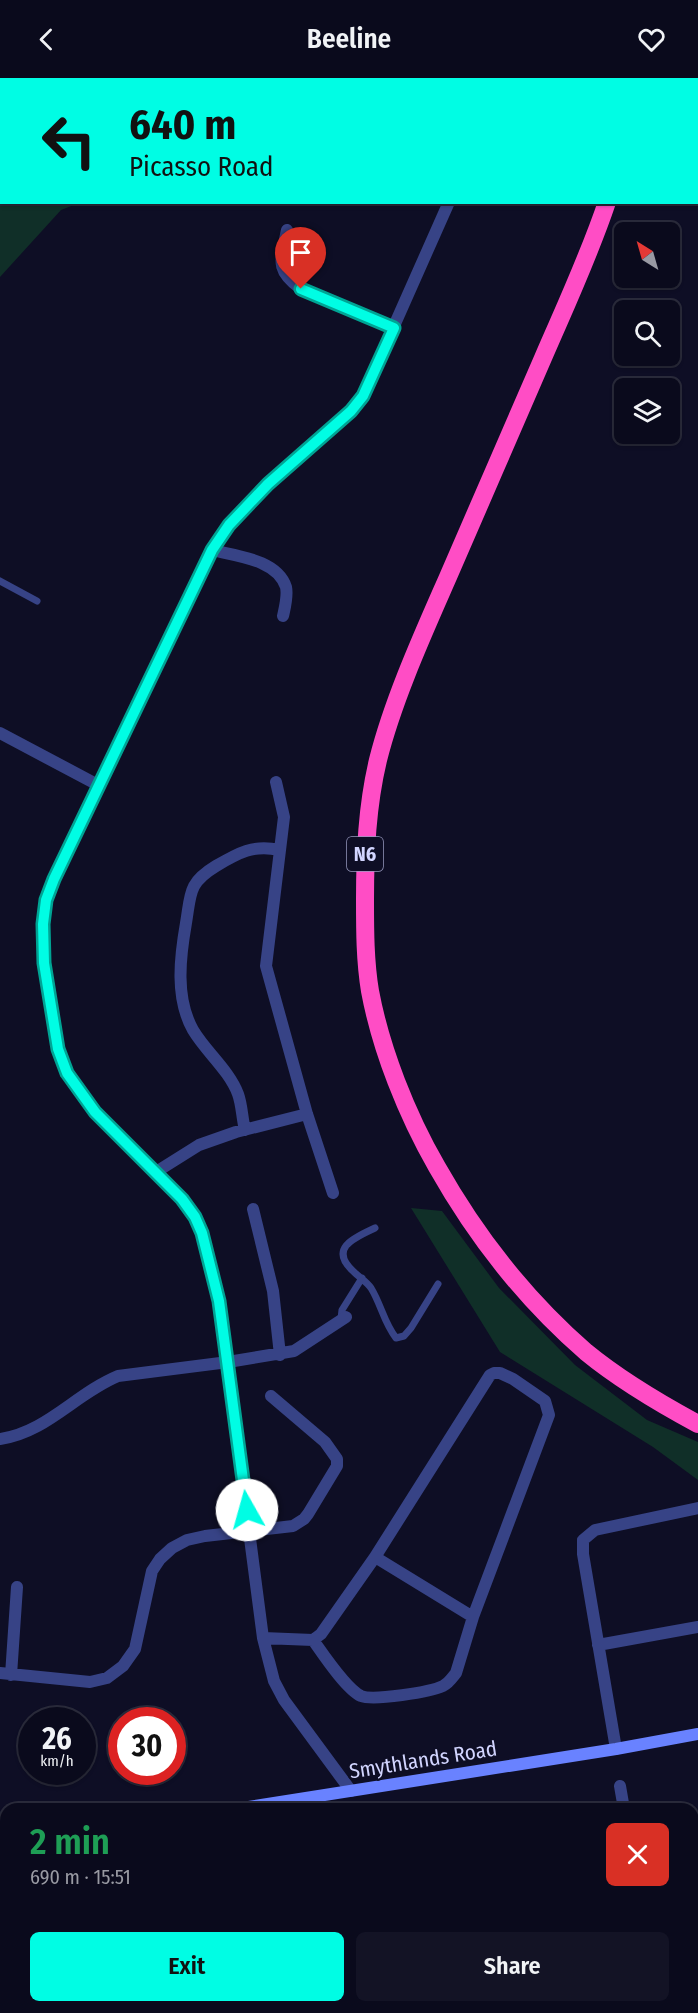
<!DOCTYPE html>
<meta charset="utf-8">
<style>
:root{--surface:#0a0a1c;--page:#131325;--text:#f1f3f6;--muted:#999aa3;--line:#2a2b3b;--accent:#00fde4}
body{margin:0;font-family:"Fira Sans Condensed",sans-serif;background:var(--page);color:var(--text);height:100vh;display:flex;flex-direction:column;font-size:22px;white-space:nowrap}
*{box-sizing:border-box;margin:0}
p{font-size:20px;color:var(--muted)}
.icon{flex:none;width:33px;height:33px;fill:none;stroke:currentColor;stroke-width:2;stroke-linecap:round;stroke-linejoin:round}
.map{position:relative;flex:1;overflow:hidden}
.drawer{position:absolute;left:0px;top:1725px;width:699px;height:210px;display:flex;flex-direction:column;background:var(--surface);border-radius:18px 18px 0 0;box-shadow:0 2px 4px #0004,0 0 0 2px var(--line)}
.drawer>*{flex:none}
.hud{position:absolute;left:0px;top:0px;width:699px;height:126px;box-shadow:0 2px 4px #0004,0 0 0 2px var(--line);background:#00fde4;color:#111;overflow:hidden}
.needle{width:39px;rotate:323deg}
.controls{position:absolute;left:614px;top:144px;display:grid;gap:12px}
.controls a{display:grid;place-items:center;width:66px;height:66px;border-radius:9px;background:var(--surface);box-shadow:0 2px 4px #0004,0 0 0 2px var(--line);font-size:30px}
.speed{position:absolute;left:18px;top:1629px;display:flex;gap:12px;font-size:30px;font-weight:700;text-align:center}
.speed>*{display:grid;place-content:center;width:78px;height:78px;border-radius:50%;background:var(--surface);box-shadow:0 2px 4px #0004,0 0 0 2px var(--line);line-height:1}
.speed small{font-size:15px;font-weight:400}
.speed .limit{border:9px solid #d22;background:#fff;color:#111}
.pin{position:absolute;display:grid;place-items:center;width:51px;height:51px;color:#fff;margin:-62px -26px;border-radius:50% 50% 50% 0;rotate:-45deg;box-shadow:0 0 6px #0007}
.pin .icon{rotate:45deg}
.me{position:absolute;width:66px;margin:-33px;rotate:353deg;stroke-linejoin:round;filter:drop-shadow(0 0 4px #0008)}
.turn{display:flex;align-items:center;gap:21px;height:126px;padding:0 30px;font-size:27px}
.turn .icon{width:78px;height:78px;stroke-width:2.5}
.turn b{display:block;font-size:42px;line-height:51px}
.round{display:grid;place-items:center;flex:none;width:63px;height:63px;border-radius:9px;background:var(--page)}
.head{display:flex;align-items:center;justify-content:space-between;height:102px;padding:0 30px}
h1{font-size:36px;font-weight:600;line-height:45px;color:#1e9e55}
.cta{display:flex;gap:12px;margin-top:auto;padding:12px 30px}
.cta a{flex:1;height:69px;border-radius:9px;background:var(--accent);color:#111;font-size:24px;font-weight:600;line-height:69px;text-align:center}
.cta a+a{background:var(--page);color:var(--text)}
header{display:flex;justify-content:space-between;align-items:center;height:78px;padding:0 30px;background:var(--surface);font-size:27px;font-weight:600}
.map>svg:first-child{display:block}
.green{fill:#102f28}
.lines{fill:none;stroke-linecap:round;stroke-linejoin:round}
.lane{stroke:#374386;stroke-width:7}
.street{stroke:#374386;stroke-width:12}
.secondary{stroke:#6982ff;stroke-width:12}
.highway{stroke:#ff4dc5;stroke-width:18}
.route-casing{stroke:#00a494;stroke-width:15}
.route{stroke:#00fde4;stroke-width:10}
.labels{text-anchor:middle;stroke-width:4.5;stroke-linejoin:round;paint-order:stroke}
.shield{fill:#0e0e25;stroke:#9799be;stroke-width:1.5}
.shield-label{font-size:20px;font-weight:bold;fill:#d2d5ff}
.street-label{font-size:21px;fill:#d2d5ff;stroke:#0e0e25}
</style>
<header><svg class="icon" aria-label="back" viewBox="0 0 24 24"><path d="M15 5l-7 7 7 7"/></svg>Beeline<svg class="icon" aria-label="heart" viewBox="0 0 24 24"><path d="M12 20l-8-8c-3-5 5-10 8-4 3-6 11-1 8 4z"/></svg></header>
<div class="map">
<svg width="698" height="1935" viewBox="0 0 698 1935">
<rect width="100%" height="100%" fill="#0e0e25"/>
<path class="green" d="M0,0H78V1L2,2V124L79,125L61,132L0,199Z
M411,1130L442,1133L499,1210L575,1287L647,1342L698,1364V1402L653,1369L500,1274Z"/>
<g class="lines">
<path class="lane" d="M0,503L37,523
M375,1150C356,1159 327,1170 354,1194C360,1200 366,1203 371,1210C381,1226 384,1245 396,1260L404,1258L411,1250L438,1206
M341,1241L342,1232L362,1200"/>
<path class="street" d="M487,2V0
M287,152C281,182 274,191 301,211L394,250
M212,472C235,478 277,481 286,509C288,518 285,529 283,538
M0,655L98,707
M276,704L284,739L266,888L307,1036L333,1115
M245,1052C242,1040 242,1027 238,1016C229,992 206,974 193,952C175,920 180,879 186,845C191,815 188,805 216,788C238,775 254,766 279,772
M156,1094L199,1067L236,1054L307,1036
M253,1131L273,1213L280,1277
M0,1361C47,1354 75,1316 118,1298L228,1284L294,1273L346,1239
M375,1479L473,1539
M263,1560L313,1562L321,1556L375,1479L490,1297L494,1295H500L513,1301L545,1323L549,1337L473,1539L456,1595C452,1600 449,1605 443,1608C431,1614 373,1623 361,1618C346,1611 323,1576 313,1562
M598,1567L698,1549
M0,1595L90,1604L107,1600L123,1588L135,1571L152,1493L160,1481L172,1470L187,1462L205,1458L293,1448L304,1441L308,1436L337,1388V1381L325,1364L271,1318
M11,1597L17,1509
M616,1671L583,1476V1462L595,1452L698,1430
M620,1708L624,1731
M351,1713L284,1622L274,1603L263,1560L219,1223L202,1155L195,1139L181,1121L95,1034L67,995L58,971L44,885L43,846L46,822L54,801L212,472L229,447L268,406L338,345L363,318L449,124
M693,1881L698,1885
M498,1935L503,1929"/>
<path class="secondary" d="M236,1731L616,1671L698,1656
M0,1768L6,1767"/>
<path class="highway" d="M636,2V0
M607,124C589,178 565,229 543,280C511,353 480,426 448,499C423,556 393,622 378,682C367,728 365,775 365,822C365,852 365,883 370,913C381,972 407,1037 437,1089C476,1158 526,1222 586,1274C620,1302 659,1325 698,1346"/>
</g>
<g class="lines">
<g class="route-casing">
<path id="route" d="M247,1432L219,1223L202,1155L195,1139L182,1121L95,1034L67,995L58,971L44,885L43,846L46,822L54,801L212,472L229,447L268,406L351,333L363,318L394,250L301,211"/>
</g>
<use href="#route" class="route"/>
</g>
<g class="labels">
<rect class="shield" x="347" y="759" width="36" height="34" rx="4.5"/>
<g class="shield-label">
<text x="365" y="783">N6</text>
</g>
<g class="street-label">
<text transform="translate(423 1682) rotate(-9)" y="7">Smythlands Road</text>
</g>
</g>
</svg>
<div class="controls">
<a><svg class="needle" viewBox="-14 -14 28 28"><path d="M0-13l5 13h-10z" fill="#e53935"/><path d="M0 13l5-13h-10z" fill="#999aa3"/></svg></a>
<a><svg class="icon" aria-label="search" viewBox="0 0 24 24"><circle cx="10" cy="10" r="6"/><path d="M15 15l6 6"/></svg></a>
<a><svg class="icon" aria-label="layers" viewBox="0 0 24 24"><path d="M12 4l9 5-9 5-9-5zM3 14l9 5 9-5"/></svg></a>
</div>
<div class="speed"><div>26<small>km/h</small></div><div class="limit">30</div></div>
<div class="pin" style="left:301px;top:211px;background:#d93025"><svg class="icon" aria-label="arrive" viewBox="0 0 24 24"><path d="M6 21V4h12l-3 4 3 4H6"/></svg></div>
<svg class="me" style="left:247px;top:1432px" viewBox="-20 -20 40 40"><circle r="19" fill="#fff"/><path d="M0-13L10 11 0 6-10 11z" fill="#00fde4"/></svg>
<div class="hud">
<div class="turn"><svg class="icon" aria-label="left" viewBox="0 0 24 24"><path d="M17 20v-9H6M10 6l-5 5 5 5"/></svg><div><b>640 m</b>Picasso Road</div></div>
</div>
<section class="drawer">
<div class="head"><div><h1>2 min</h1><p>690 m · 15:51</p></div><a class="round" style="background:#d93025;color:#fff"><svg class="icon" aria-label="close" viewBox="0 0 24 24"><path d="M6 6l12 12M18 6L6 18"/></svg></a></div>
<div class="cta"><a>Exit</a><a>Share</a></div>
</section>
</div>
